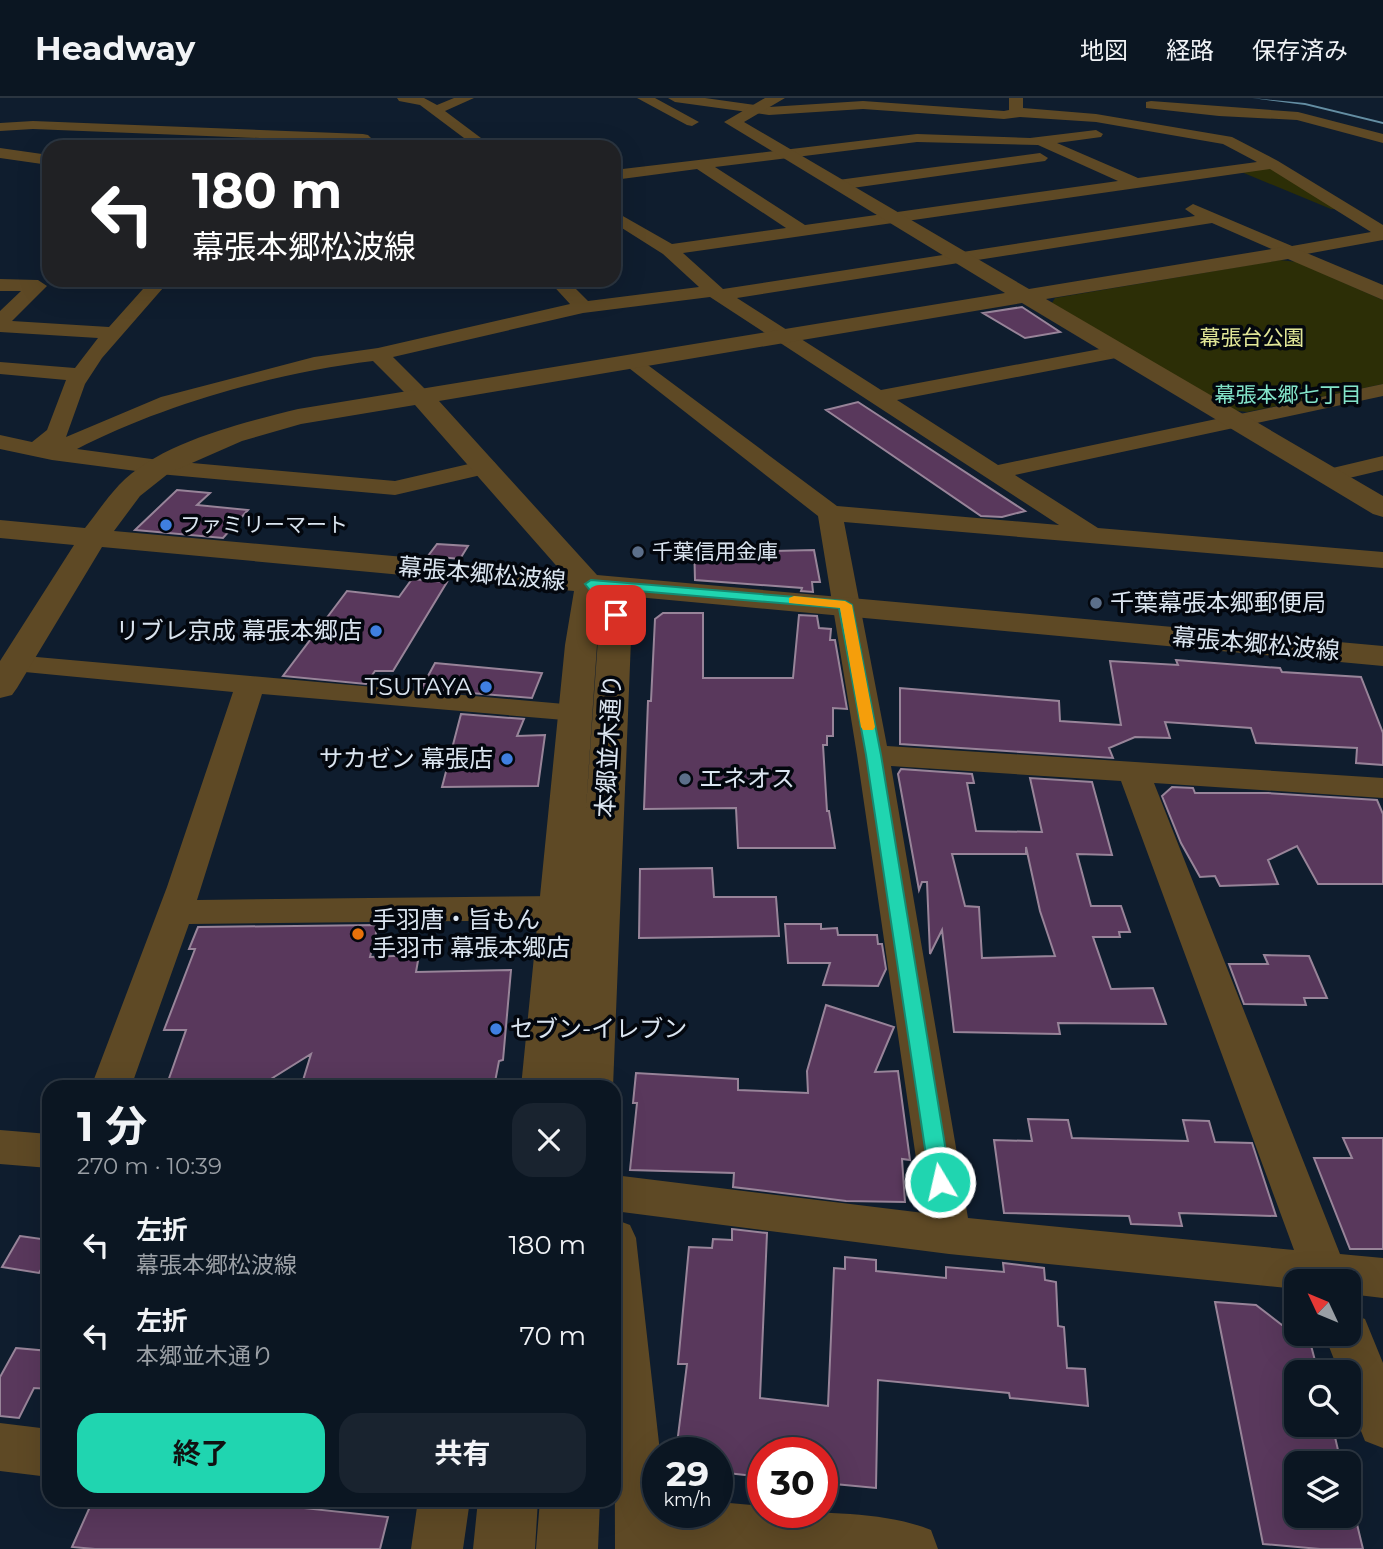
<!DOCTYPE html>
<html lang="ja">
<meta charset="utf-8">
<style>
:root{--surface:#0b1622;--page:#19232f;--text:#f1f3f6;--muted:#9a9fa5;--line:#2b3540;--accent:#20d5b0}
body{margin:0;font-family:Montserrat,"Noto Sans JP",sans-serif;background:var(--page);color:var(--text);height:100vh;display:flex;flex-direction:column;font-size:26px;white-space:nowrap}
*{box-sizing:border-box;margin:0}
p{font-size:23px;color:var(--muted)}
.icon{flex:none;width:38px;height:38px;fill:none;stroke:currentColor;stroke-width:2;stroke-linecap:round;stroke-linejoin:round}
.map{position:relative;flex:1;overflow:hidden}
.side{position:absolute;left:42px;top:982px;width:579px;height:427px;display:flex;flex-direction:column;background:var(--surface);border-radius:21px;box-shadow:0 7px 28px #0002,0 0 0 2px var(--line)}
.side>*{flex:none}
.guide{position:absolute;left:42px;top:42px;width:579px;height:147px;border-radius:21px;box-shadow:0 7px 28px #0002,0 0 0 2px var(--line);background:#202124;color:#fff;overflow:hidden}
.needle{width:46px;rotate:314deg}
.controls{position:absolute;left:1284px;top:1171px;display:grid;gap:14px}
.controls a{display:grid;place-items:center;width:77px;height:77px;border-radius:14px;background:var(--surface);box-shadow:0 7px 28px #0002,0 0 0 2px var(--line);font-size:35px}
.speed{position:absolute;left:642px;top:1339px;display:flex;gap:14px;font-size:35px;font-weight:700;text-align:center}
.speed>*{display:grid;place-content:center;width:91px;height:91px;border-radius:50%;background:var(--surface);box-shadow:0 7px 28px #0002,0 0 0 2px var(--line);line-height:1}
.speed small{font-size:18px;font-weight:400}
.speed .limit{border:10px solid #d22;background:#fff;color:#111}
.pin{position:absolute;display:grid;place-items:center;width:60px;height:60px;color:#fff;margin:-30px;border-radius:14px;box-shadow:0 4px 10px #0006}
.me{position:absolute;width:77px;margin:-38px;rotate:351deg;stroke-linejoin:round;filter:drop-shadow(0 0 5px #0008)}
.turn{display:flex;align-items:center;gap:24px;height:147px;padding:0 35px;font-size:32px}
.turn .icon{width:91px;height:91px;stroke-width:2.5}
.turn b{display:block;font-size:49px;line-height:60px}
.round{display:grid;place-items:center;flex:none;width:74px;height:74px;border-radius:21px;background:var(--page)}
.head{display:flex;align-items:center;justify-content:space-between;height:119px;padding:0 35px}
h1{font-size:42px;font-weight:700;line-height:52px}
.action{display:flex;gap:14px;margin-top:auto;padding:14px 35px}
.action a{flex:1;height:80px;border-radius:21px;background:var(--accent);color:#111;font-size:28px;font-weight:700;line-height:80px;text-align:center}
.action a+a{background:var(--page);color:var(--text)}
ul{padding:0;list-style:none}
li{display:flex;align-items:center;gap:21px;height:91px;padding:0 35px}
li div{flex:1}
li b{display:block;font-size:26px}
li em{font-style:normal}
header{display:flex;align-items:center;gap:42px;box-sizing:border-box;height:98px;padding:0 35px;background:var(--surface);border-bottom:2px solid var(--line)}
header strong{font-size:33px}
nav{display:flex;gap:38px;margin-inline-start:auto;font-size:24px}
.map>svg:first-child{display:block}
.green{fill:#2c2e06}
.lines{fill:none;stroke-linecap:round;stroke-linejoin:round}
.stream{fill:#648ea3;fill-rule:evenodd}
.building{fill:#59385c;stroke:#988499;stroke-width:2;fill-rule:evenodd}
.minor{fill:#5e4925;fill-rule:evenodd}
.tertiary{fill:#5e4925;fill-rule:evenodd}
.route{fill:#20d5b0;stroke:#158a72;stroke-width:2}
.slow{fill:#f59e0b}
.shop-dot{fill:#3f7fe0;stroke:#03070e;stroke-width:2.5}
.service-dot{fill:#5c6f8a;stroke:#03070e;stroke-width:2.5}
.food-dot{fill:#e8710a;stroke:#03070e;stroke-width:2.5}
.labels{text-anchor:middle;stroke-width:7;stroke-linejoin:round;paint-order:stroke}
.far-park-label{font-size:21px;fill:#e1e697;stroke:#03070e}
.far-neighbourhood-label{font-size:21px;fill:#83e4c9;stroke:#03070e}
.far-poi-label{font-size:21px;fill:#dae4ef;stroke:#03070e;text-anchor:start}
.street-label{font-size:24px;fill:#dae4ef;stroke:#03070e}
.poi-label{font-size:24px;fill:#dae4ef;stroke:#03070e;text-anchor:start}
</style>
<header>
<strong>Headway</strong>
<nav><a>地図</a><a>経路</a><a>保存済み</a></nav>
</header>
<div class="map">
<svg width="1383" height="1451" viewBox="0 0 1383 1451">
<rect width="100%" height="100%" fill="#0f1d2e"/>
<path class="green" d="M1264,70L1273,71L1337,111H1331L1239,73Z
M1280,162L1297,164L1383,202V286L1247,314L1232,312L1052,205L1055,200Z"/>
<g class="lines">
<path class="stream" d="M1252,0L1305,5L1383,24V26L1305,7Z"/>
</g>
<path class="building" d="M1022,209L1060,234L1025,240L983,215Z
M858,304L1025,413L1002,419L981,418L826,312Z
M177,392L210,395L197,407L248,412L223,440L135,432Z
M694,444L729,445L730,454L814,452L820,484H812L813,494L801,493L802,490L695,482Z
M437,446L468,448L460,461L428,458Z
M412,481L447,484L393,573H375L366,586L283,578L347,493L399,499Z
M663,515H703V580H793L799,517L817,518L819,530L831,531L830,542H835L847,611L833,610V638H827V647H823L827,713H829L835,750H738L736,710L644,711L648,603H651L655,521Z
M1176,562L1280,570L1282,574L1361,579L1383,635V667L1356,665L1357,650L1256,645L1251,630L1165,624L1170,640L1135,639L1109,650L1113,660L900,646V590L1059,603L1060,623L1121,627L1110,563L1178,567Z
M435,565L542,575L532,600L421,591Z
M461,616L524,621L517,638L545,637L538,688L442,689Z
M901,671L972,676L974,685H967L976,733L1042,734L1030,680L1092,684L1112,757L1077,756L1091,808H1121L1130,834H1119L1120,839H1093L1111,891L1153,890L1166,926L1058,925L1060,936L954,934L942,832L930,856L927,784H922L919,792L898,676ZM1026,749L1040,813L1055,858L982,860L979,809L965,808L952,756H1026Z
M1172,689L1193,690L1195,695H1268L1377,702L1383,716V786H1318L1297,748L1268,762L1278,786L1220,788L1215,778L1200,779L1181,745L1162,698Z
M712,770L714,799H776L779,838L639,840L640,771Z
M785,826H821V831L837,830L838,837H877L878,846H882L886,871L878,888L823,887L830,865H788Z
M378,827L370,859L419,857L416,874L511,872L503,962L499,963L494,989H301L311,956L258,989H166L186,932H164L195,851H189L198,829Z
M1264,857L1309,858L1327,900H1304L1306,907L1244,906L1229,866H1268Z
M826,907L894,929L875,974L898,973L910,1062L902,1061L905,1104L846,1103L733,1089L734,1075L630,1072L637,1005H633L636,975L738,981V992L808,995L807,973Z
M1028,1021L1068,1022L1072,1040L1188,1043L1183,1022L1209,1023L1215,1044L1252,1045L1276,1118L1179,1115L1182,1128L1131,1126L1129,1118L1004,1115L994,1042L1032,1043Z
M1343,1040H1383V1151H1350L1314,1060H1352Z
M732,1131L767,1135L760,1300L828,1308L834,1170L845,1171V1159L876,1162V1173L946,1180V1169L1004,1174L1003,1165L1044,1170L1045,1182L1056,1184L1058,1228L1064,1229L1067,1270L1085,1271L1088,1308L1010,1300L1009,1295L878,1282L876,1390L824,1385L825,1354H763V1379L718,1374V1354H676L687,1266H678L689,1149L712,1150L713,1141L732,1142Z
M20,1138L49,1142V1158L39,1175L2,1169Z
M1215,1204L1256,1207L1282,1227L1297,1228V1236H1308L1318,1274H1297V1326H1332L1341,1365H1297V1418H1355L1363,1451H1320L1263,1446Z
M16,1250L49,1253V1291L34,1290L19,1320L0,1318V1279Z
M93,1402H277L275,1407L388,1419L380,1451H95L72,1449Z"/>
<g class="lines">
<path class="minor" d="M397,0H424L437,7L454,0H474L445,13L493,49H476L420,7L399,3Z
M637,0H655L699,24L692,28L687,27Z
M668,0H705L769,9L863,3L1004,13L1009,12V0H1023V10L1096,16L1232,39L1278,63L1383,127V142L1290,159L1212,125L737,200L881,292L1116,248L1123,250L1126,254L1123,258L1116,260L897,302L998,367L1383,286V298L1015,377L1098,430L1383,454V470L844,424L887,648L1383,680V700L1154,685L1340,1156L1383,1160V1200L1349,1196V1183H1297V1191L949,1156L614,1113V1077L924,1115L857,657L818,418L620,263L623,259H637L837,408L1059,427L710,199L583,215L393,259L433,299L430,304H414L373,263C279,274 161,307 77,351L159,362L395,383L486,362L494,364L498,369L494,374L395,397L159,376L52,362L0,351V337L32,344L47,332L66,282L0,276V264L75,270L98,240L0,234V213L21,193H0V181L38,182L47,188L12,223L109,229L151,182H170L102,260L85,286L66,339L161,299L314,259L378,250L570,206L548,182H567L588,203L699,189L663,156L614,125V113L672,146L786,130L697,71L614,82V72L917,36L1030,40L1096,32L1103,36L1101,39L1057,45L1138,80L1257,64L1223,46L1096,24L1020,19L1004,21L863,11L769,17L675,4ZM917,44L1038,47L1118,83L805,127L715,69ZM1270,71L1371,134L1292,148L1193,106L1185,111L1195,118L723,191L683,155ZM891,668L1121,683L1294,1152L968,1120Z
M1151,3L1298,14L1383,36V45L1297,22L1219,18L1146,10V4Z
M33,23L363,36L368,37L380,49H364L359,44L33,31L0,33V25Z
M0,50L49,57V67L0,60Z
M1040,55L1048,60L1045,63L838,92L830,87L838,82Z
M1383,358V372L1328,385L1320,383L1316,378L1320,373Z
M14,557L587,608L591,614L587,620L576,623L262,596L197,802L560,798L573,802L578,810L573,818L560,822L189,826L131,989H91L167,789L233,594L4,572L0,565L4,560Z
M0,1032L49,1036V1070L0,1066Z
M614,1121L630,1127L636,1140L660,1354L658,1414H718V1404L763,1408V1414C813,1414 885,1413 931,1432L938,1451H615Z
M1349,1215L1365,1221L1383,1265V1350L1365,1343L1349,1303V1274H1339L1324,1236H1349Z
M0,1325L49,1331V1379L0,1373Z
M418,1402H470L463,1451H411Z"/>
<path class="tertiary" d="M765,0H785L744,24L1029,191L1290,148L1383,187V202L1288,161L1046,201L1383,398V419L1373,416L1022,205L439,303L597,477L1383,548V568L615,497L632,517L613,989H521L565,547L574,493L102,449L17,590L12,597L0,600V563L74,447L0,440V422L85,430C96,416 107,400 119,387C160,344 242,325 298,311L1005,195L724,24ZM415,307L561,473L114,433L140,398L169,375L242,343L301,326ZM598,541L586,710L597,547Z
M478,1402H538L535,1451H473Z
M540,1402H600L598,1451H536Z"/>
</g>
<path class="route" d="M591,482L845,503L852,507L881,657L951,1084L948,1090L940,1092L933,1090L930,1084L866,657L839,510L602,490L623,517L616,521L612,520L585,486Z"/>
<path class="slow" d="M794,498L845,503L852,507L875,629L873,632H863L861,629L840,510L789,505V500Z"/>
<g class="shop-dot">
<circle cx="166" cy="427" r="7"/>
<circle cx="376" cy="533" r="7"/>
<circle cx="486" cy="589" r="7"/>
<circle cx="507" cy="661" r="7"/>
<circle cx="496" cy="931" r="7"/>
</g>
<g class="service-dot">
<circle cx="638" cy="454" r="7"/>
<circle cx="1096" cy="505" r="7"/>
<circle cx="685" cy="681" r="7"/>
</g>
<circle class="food-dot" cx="358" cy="836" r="7"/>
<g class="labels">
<g class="far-park-label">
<text x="1252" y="247">幕張台公園</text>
</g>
<g class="far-neighbourhood-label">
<text x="1288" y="304">幕張本郷七丁目</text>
</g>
<g class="far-poi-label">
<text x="180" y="434">ファミリーマート</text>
<text x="652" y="461">千葉信用金庫</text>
</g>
<g class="street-label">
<text transform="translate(482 476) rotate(5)" y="8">幕張本郷松波線</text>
<text transform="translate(1256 546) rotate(5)" y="8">幕張本郷松波線</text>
<text transform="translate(609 648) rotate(-87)" y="8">本郷並木通り</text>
</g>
<g class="poi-label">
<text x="1110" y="513">千葉幕張本郷郵便局</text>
<text x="362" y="541" text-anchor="end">リブレ京成 幕張本郷店</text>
<text x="472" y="597" text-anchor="end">TSUTAYA</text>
<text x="493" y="669" text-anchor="end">サカゼン 幕張店</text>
<text x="699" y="689">エネオス</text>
<text x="372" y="830">手羽唐・旨もん<tspan x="372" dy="28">手羽市 幕張本郷店</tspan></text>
<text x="510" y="939">セブン-イレブン</text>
</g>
</g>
</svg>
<div class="controls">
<a><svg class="needle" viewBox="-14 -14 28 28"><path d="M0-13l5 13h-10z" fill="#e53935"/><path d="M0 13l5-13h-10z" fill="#9a9fa5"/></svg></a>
<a><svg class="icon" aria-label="search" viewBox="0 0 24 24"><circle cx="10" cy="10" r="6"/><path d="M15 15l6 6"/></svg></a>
<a><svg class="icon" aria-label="layers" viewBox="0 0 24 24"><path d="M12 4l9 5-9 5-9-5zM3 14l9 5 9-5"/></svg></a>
</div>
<div class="speed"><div>29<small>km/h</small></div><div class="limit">30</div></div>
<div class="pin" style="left:616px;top:517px;background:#d93025"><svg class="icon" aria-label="arrive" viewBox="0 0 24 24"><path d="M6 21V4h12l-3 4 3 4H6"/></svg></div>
<svg class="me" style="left:940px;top:1084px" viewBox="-20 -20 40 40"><circle r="17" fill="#20d5b0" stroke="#fff" stroke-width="3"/><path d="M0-11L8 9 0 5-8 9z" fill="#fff"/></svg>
<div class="guide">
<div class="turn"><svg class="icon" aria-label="left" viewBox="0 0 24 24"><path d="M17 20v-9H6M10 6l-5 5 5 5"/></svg><div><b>180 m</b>幕張本郷松波線</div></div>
</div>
<section class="side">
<div class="head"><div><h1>1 分</h1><p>270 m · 10:39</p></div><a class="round"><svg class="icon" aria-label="close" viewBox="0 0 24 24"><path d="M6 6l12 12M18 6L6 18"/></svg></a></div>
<ul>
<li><svg class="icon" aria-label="left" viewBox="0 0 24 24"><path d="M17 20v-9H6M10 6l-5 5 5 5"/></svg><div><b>左折</b><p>幕張本郷松波線</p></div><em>180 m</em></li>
<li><svg class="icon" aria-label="left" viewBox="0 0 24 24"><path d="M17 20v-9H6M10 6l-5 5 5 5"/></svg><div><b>左折</b><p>本郷並木通り</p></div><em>70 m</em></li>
</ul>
<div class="action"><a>終了</a><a>共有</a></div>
</section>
</div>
